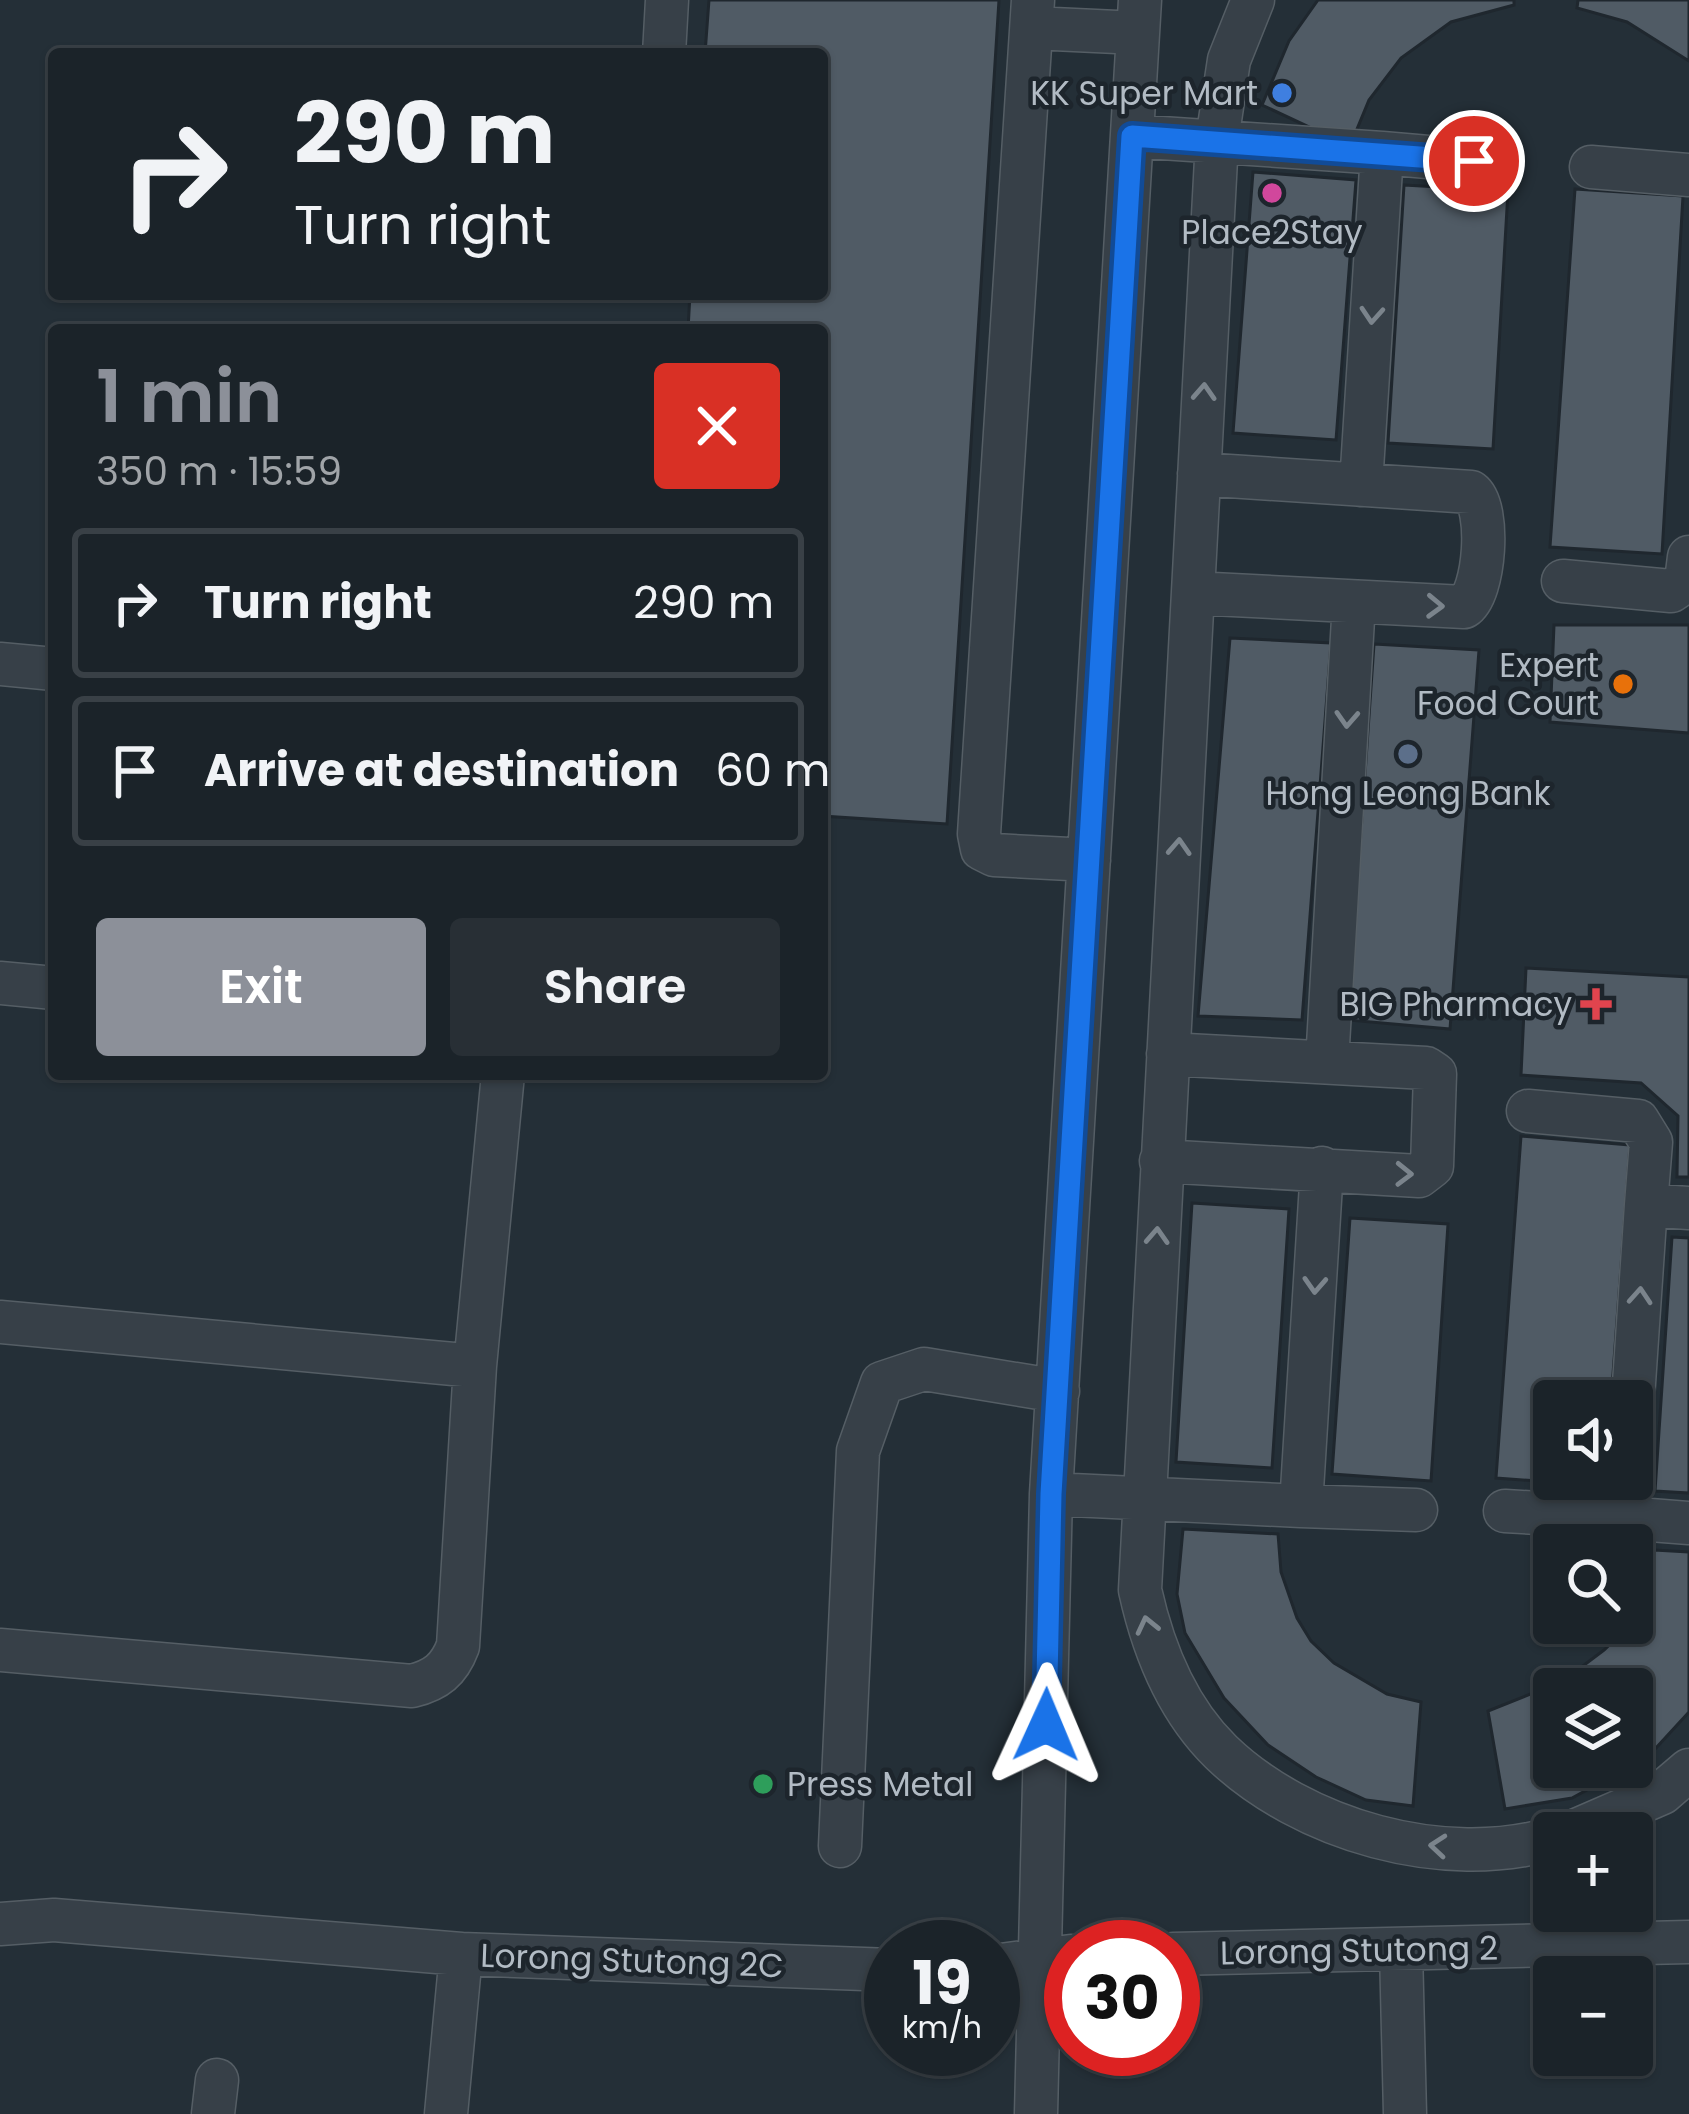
<!DOCTYPE html>
<meta charset="utf-8">
<style>
:root{--surface:#1b2329;--page:#282f35;--text:#f1f3f6;--muted:#a0a4a8;--line:#394046;--accent:#8c9099}
body{margin:0;font-family:Poppins,sans-serif;background:var(--page);color:var(--text);height:100vh;display:flex;flex-direction:column;font-size:45px;white-space:nowrap}
*{box-sizing:border-box;margin:0}
p{font-size:39px;color:var(--muted)}
.icon{flex:none;width:66px;height:66px;fill:none;stroke:currentColor;stroke-width:2;stroke-linecap:round;stroke-linejoin:round}
.map{position:relative;flex:1;overflow:hidden}
.drawer{position:absolute;left:48px;top:324px;width:780px;height:756px;display:flex;flex-direction:column;background:var(--surface);border-radius:12px;box-shadow:0 3px 9px #0004,0 0 0 3px var(--line)}
.drawer>*{flex:none}
.top-card{position:absolute;left:48px;top:48px;width:780px;height:252px;border-radius:12px;box-shadow:0 3px 9px #0004,0 0 0 3px var(--line);background:#1b2329;color:var(--text);overflow:hidden}
.controls{position:absolute;left:1533px;top:1380px;display:grid;gap:24px}
.controls a{display:grid;place-items:center;width:120px;height:120px;border-radius:12px;background:var(--surface);box-shadow:0 3px 9px #0004,0 0 0 3px var(--line);font-size:60px}
.speed{position:absolute;left:864px;top:1920px;display:flex;gap:24px;font-size:60px;font-weight:700;text-align:center}
.speed>*{display:grid;place-content:center;width:156px;height:156px;border-radius:50%;background:var(--surface);box-shadow:0 3px 9px #0004,0 0 0 3px var(--line);line-height:1}
.speed small{font-size:30px;font-weight:400}
.speed .limit{border:18px solid #d22;background:#fff;color:#111}
.pin{position:absolute;display:grid;place-items:center;width:102px;height:102px;color:#fff;margin:-51px;border:6px solid #fff;border-radius:50%;box-shadow:0 3px 12px #0007}
.me{position:absolute;width:132px;margin:-66px;rotate:1deg;stroke-linejoin:round;filter:drop-shadow(0 0 9px #0008)}
.turn{display:flex;align-items:center;gap:42px;height:252px;padding:0 48px;font-size:54px}
.turn .icon{width:156px;height:156px;stroke-width:2.5}
.turn b{display:block;font-size:84px;line-height:102px}
.round{display:grid;place-items:center;flex:none;width:126px;height:126px;border-radius:12px;background:var(--page)}
.summary{display:flex;align-items:center;justify-content:space-between;height:204px;padding:0 48px}
h1{font-size:72px;font-weight:600;line-height:90px;color:var(--accent)}
.primary-button{display:flex;gap:24px;margin-top:auto;padding:24px 48px}
.primary-button a{flex:1;height:138px;border-radius:12px;background:var(--accent);color:#fff;font-size:48px;font-weight:600;line-height:138px;text-align:center}
.primary-button a+a{background:var(--page);color:var(--text)}
ul{padding:0;list-style:none}
li{display:flex;align-items:center;gap:36px;height:150px;margin:0 24px 18px;padding:0 24px;border:6px solid var(--line);border-radius:12px}
li div{flex:1}
li b{display:block;font-size:45px}
li em{font-style:normal}
.map>svg:first-child{display:block}
.building{fill:#505b65;stroke:#1f272e;stroke-width:3}
.lines{fill:none;stroke-linecap:round;stroke-linejoin:round}
.minor-casing{stroke:#555e65;stroke-width:45}
.minor{stroke:#374048;stroke-width:42}
.oneway{stroke:#7b848c}
.route-casing{stroke:#114b97;stroke-width:30}
.route{stroke:#1a73e8;stroke-width:21}
.shop-dot{fill:#3f7fe0;stroke:#1d252c;stroke-width:4.5}
.hotel-dot{fill:#d1479c;stroke:#1d252c;stroke-width:4.5}
.food-dot{fill:#e8710a;stroke:#1d252c;stroke-width:4.5}
.service-dot{fill:#5c6f8a;stroke:#1d252c;stroke-width:4.5}
.health-dot{fill:#e0444e;stroke:#1d252c;stroke-width:4.5}
.leisure-dot{fill:#2e9e5b;stroke:#1d252c;stroke-width:4.5}
.labels{text-anchor:middle;stroke-width:9;stroke-linejoin:round;paint-order:stroke}
.poi-label{font-size:33px;fill:#b2bbc4;stroke:#1d252c;text-anchor:end}
.street-label{font-size:33px;fill:#b2bbc4;stroke:#1d252c}
</style>
<div class="map">
<svg width="1689" height="2114" viewBox="0 0 1689 2114">
<rect width="100%" height="100%" fill="#242f37"/>
<path class="building" d="M709,0H999L947,824L822,816V330H688L690,294H822V54H705Z
M1318,0H1514V5L1451,22L1401,58L1369,100L1350,146L1262,105L1289,41Z
M1578,0H1689V61L1627,22L1577,8Z
M1253,172L1356,180L1336,440L1233,433Z
M1404,185L1508,191L1493,449L1388,443Z
M1575,189L1683,196L1662,554L1550,547Z
M1554,625H1689V733L1550,722Z
M1230,638L1331,643L1302,1020L1198,1016Z
M1374,644L1479,650L1450,1029L1348,1020Z
M1526,968L1689,977V1177H1677L1678,1116L1641,1083L1521,1075Z
M1521,1136L1630,1145L1611,1401H1554V1479H1605V1486L1496,1478Z
M1192,1203L1289,1209L1272,1468L1176,1462Z
M1350,1218L1448,1224L1431,1481L1332,1474Z
M1672,1237L1689,1238V1493L1655,1491Z
M1183,1529L1278,1534L1281,1572L1297,1618L1311,1641L1334,1663L1387,1694L1421,1702L1413,1806L1366,1800L1316,1777L1268,1745L1224,1698L1185,1633L1177,1594Z
M1654,1550L1689,1552V1712L1655,1749L1632,1765V1689H1554V1767H1629L1572,1798L1505,1809L1488,1711L1563,1681L1604,1650L1632,1623L1651,1577Z"/>
<g class="lines">
<g class="minor-casing">
<path id="minor" d="M1033,0L979,834L982,849L994,855L1089,860
M1253,0L1229,60L1217,140L1140,1590C1153,1649 1176,1708 1221,1752C1302,1830 1444,1871 1554,1838
M1032,28L1138,33
M664,54L667,0
M1132,136L1382,153L1361,485
M1382,153L1474,161
M1591,167L1689,175
M1563,581L1671,591L1686,581L1689,557
M1193,593L1464,607C1485,594 1491,507 1471,492L1199,474
M0,664L54,669
M0,983L54,988
M1327,1062L1354,602
M1528,1111L1638,1121L1651,1142L1646,1205
M1161,1161L1419,1176L1432,1166L1435,1074L1426,1068L1168,1054
M0,1322L475,1366
M1632,1413L1646,1205L1689,1208
M1627,1479L1625,1518L1689,1523
M1051,1494L1301,1506L1322,1168
M1301,1506L1416,1510
M1505,1511L1625,1518
M0,1650L412,1686C436,1680 449,1670 458,1646L475,1366L503,1074
M1570,1833L1662,1793L1689,1770
M840,1846L858,1451L882,1383L924,1369L1058,1391
M0,1924L54,1920L461,1954
M1401,1950L1405,2114
M1173,1954L1689,1942
M993,1966L1071,1956
M213,2114L217,2080
M446,2114L461,1954L891,1970
M1036,2114L1051,1494L1140,0"/>
</g>
<use href="#minor" class="minor"/>
</g>
<defs><path id="oneway-chevron" d="M-2-3.5L2.5 0L-2 3.5" fill="none" stroke-width="1.6" stroke-linecap="round" stroke-linejoin="round" transform="scale(3)"/></defs>
<g class="oneway">
<use href="#oneway-chevron" transform="translate(1372 315) rotate(94)"/>
<use href="#oneway-chevron" transform="translate(1204 392) rotate(-87)"/>
<use href="#oneway-chevron" transform="translate(1435 606) rotate(2)"/>
<use href="#oneway-chevron" transform="translate(1347 719) rotate(93)"/>
<use href="#oneway-chevron" transform="translate(1179 847) rotate(-87)"/>
<use href="#oneway-chevron" transform="translate(1404 1174) rotate(1)"/>
<use href="#oneway-chevron" transform="translate(1157 1236) rotate(-87)"/>
<use href="#oneway-chevron" transform="translate(1315 1285) rotate(93)"/>
<use href="#oneway-chevron" transform="translate(1640 1296) rotate(-86)"/>
<use href="#oneway-chevron" transform="translate(1147 1625) rotate(-103)"/>
<use href="#oneway-chevron" transform="translate(1438 1846) rotate(-175)"/>
</g>
<g class="lines">
<g class="route-casing">
<path id="route" d="M1046,1725L1051,1494L1132,136L1474,161"/>
</g>
<use href="#route" class="route"/>
</g>
<circle class="shop-dot" cx="1282" cy="93" r="12"/>
<circle class="hotel-dot" cx="1272" cy="193" r="12"/>
<circle class="food-dot" cx="1623" cy="684" r="12"/>
<circle class="service-dot" cx="1408" cy="754" r="12"/>
<path class="health-dot" d="M1590 986h12v12h12v12h-12v12h-12v-12h-12v-12h12z"/>
<circle class="leisure-dot" cx="763" cy="1784" r="12"/>
<g class="labels">
<g class="poi-label">
<text x="1258" y="105">KK Super Mart</text>
<text x="1272" y="244" text-anchor="middle">Place2Stay</text>
<text x="1599" y="677">Expert<tspan x="1599" dy="38">Food Court</tspan></text>
<text x="1408" y="805" text-anchor="middle">Hong Leong Bank</text>
<text x="1572" y="1016">BIG Pharmacy</text>
<text x="787" y="1796" text-anchor="start">Press Metal</text>
</g>
<g class="street-label">
<text transform="translate(1359 1950) rotate(-1)" y="12">Lorong Stutong 2</text>
<text transform="translate(632 1960) rotate(2)" y="12">Lorong Stutong 2C</text>
</g>
</g>
</svg>
<div class="controls">
<a><svg class="icon" aria-label="sound" viewBox="0 0 24 24"><path d="M4 9h4l5-4v14l-5-4H4zM17 9q2 3 0 6"/></svg></a>
<a><svg class="icon" aria-label="search" viewBox="0 0 24 24"><circle cx="10" cy="10" r="6"/><path d="M15 15l6 6"/></svg></a>
<a><svg class="icon" aria-label="layers" viewBox="0 0 24 24"><path d="M12 4l9 5-9 5-9-5zM3 14l9 5 9-5"/></svg></a>
<a>+</a>
<a>−</a>
</div>
<div class="speed"><div>19<small>km/h</small></div><div class="limit">30</div></div>
<div class="pin" style="left:1474px;top:161px;background:#d93025"><svg class="icon" aria-label="arrive" viewBox="0 0 24 24"><path d="M6 21V4h12l-3 4 3 4H6"/></svg></div>
<svg class="me" style="left:1046px;top:1725px" viewBox="-20 -20 40 40"><path d="M0-17L14 15 0 8-14 15z" fill="#1a73e8" stroke="#fff" stroke-width="4"/></svg>
<div class="top-card">
<div class="turn"><svg class="icon" aria-label="right" viewBox="0 0 24 24"><path d="M7 20v-9h11M14 6l5 5-5 5"/></svg><div><b>290 m</b>Turn right</div></div>
</div>
<section class="drawer">
<div class="summary"><div><h1>1 min</h1><p>350 m · 15:59</p></div><a class="round" style="background:#d93025;color:#fff"><svg class="icon" aria-label="close" viewBox="0 0 24 24"><path d="M6 6l12 12M18 6L6 18"/></svg></a></div>
<ul>
<li><svg class="icon" aria-label="right" viewBox="0 0 24 24"><path d="M7 20v-9h11M14 6l5 5-5 5"/></svg><div><b>Turn right</b></div><em>290 m</em></li>
<li><svg class="icon" aria-label="arrive" viewBox="0 0 24 24"><path d="M6 21V4h12l-3 4 3 4H6"/></svg><div><b>Arrive at destination</b></div><em>60 m</em></li>
</ul>
<div class="primary-button"><a>Exit</a><a>Share</a></div>
</section>
</div>
